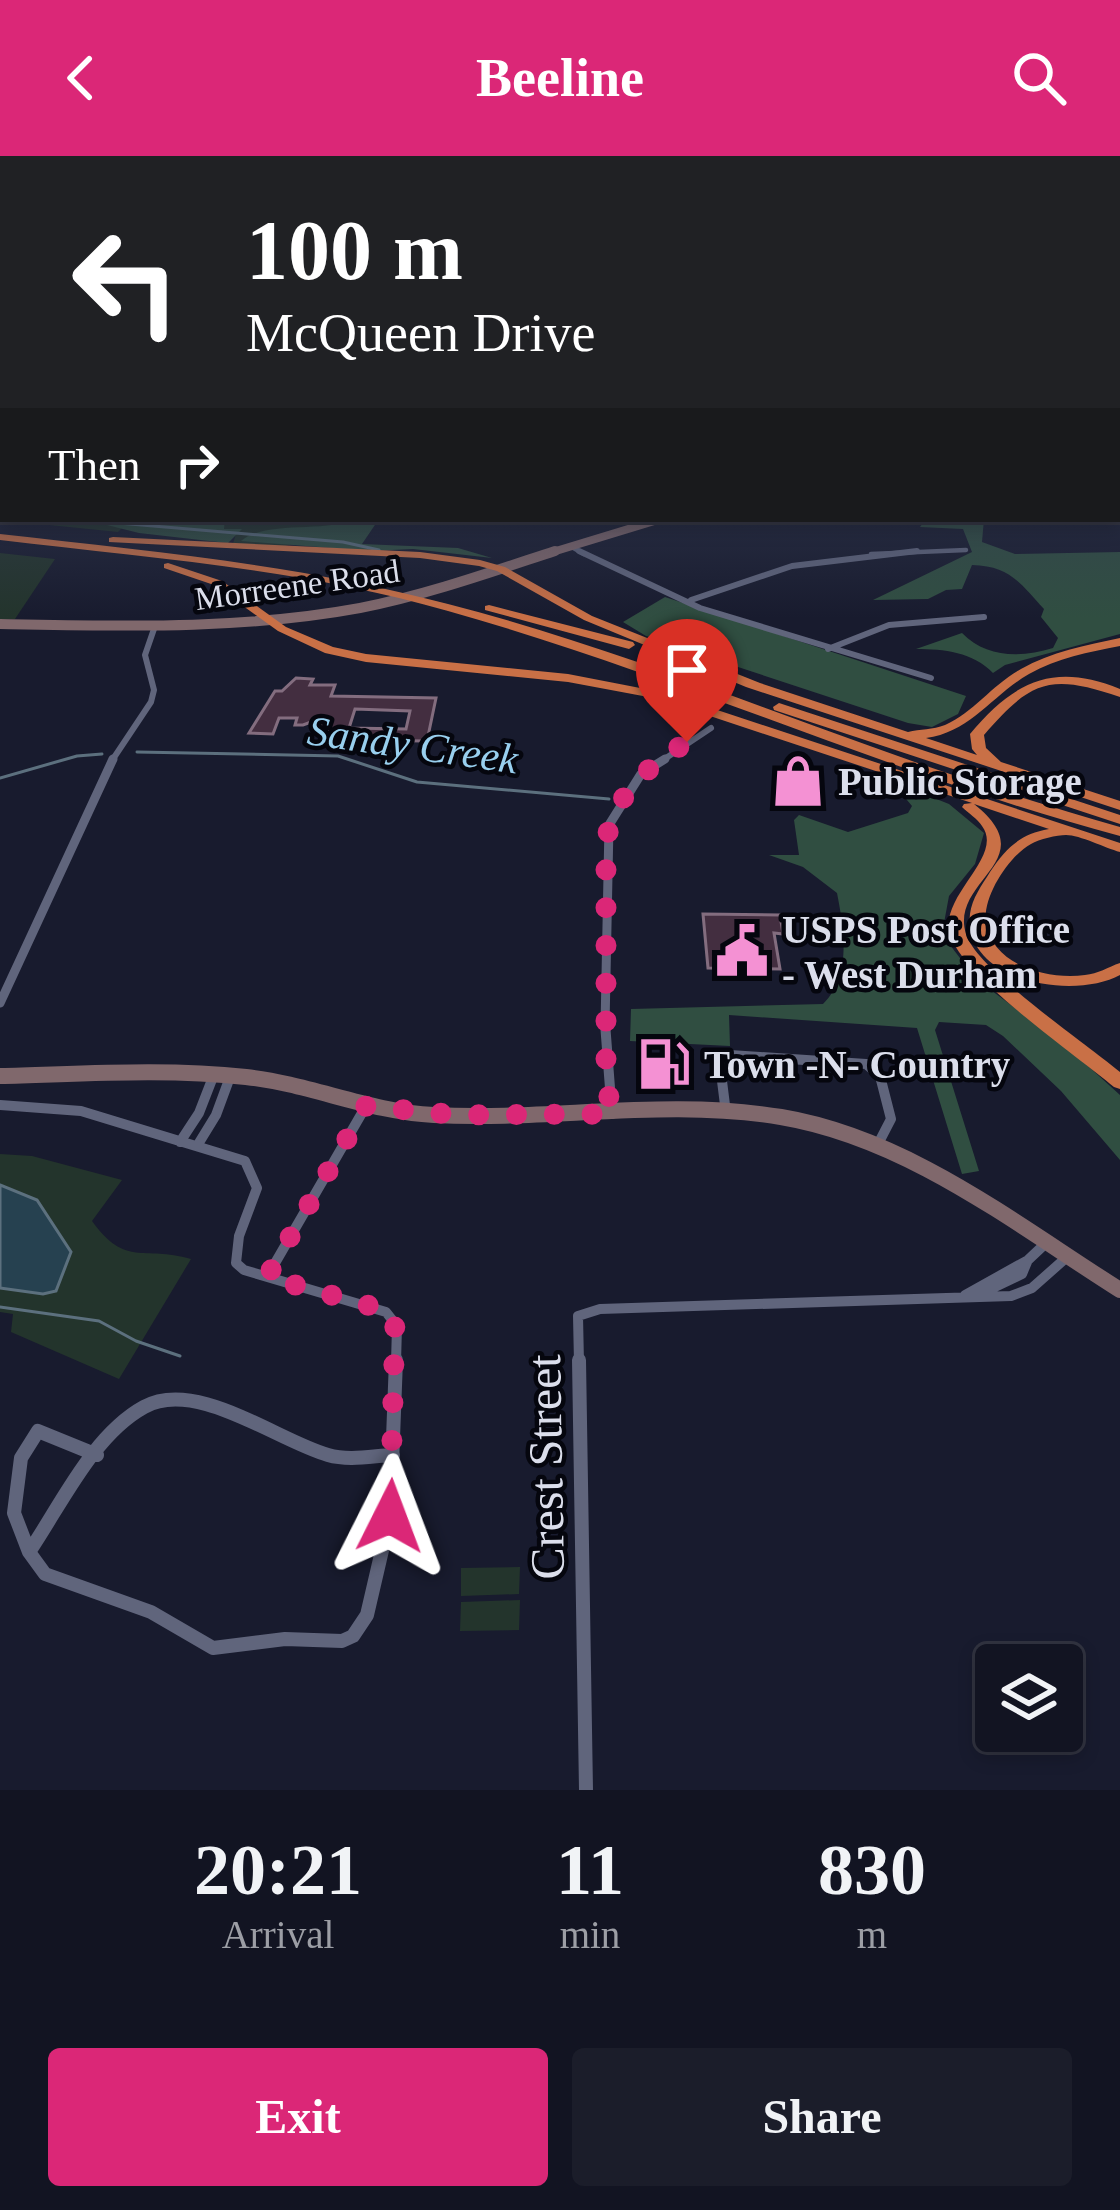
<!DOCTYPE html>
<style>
:root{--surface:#121422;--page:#1b1d2a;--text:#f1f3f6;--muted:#9c9ea5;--line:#313340;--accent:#db2777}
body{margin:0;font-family:"Times New Roman",serif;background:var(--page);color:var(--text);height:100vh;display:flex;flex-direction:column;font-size:45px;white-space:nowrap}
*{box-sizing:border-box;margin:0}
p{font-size:39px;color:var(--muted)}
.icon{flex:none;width:66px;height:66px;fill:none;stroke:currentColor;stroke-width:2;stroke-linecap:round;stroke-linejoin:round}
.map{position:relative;height:1634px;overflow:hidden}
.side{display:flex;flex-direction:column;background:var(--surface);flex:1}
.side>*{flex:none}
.hud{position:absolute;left:0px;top:0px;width:1122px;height:366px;box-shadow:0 6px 18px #0003,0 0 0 3px var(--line);background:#202124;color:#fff;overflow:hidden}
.fabs{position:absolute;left:975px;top:1488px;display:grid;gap:24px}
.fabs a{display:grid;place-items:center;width:108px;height:108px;border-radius:12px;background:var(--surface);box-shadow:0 6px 18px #0003,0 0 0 3px var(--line);font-size:60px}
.pin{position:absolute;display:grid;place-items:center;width:102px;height:102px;color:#fff;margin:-123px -51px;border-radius:50% 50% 50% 0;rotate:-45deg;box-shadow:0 0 12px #0007}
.pin .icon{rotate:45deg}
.me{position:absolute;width:132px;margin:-66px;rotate:3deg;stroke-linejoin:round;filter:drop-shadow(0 0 9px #0008)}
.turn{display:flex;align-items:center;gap:42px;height:252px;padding:0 48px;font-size:54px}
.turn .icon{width:156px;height:156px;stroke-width:2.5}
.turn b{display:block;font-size:84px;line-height:102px}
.then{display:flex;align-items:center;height:114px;padding:0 48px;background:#0003;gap:24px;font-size:45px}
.eta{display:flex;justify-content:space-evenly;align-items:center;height:204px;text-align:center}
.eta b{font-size:72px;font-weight:700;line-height:84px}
.primary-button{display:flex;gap:24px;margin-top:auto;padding:24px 48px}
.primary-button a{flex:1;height:138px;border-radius:12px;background:var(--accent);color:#fff;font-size:48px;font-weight:700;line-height:138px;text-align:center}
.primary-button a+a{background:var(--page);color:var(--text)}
header{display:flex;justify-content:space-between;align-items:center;height:156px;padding:0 48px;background:var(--accent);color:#fff;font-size:54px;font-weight:700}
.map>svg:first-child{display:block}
.green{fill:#23342c}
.forest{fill:#304e41}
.water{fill:#264150;stroke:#5c707e;stroke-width:3}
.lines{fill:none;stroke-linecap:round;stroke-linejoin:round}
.stream{stroke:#5c707e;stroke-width:3}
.building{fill:#432e40;stroke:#836d7f;stroke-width:3;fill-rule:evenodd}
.street-far4{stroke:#60657c;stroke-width:4.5}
.street-far3{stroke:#60657c;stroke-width:6}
.street-far2{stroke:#60657c;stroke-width:9}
.street-far1{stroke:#60657c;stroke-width:10}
.street{stroke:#60657c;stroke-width:14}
.secondary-far2{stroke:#80686c;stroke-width:8}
.secondary-far1{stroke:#80686c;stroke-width:10}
.secondary{stroke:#80686c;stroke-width:16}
.highway{fill:#c97046;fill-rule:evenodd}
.route{stroke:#db2777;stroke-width:21;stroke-dasharray:0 37.8}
.labels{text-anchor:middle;stroke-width:9;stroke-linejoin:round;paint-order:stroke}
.far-street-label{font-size:33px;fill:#dbdeeb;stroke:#05060e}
.poi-label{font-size:39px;font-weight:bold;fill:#dbdeeb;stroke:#05060e;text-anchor:start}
.water-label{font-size:42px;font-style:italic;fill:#98cfee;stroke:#05060e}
.near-street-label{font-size:48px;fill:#dbdeeb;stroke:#05060e}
</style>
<header><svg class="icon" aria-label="back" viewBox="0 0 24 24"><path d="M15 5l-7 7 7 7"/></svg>Beeline<svg class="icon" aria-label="search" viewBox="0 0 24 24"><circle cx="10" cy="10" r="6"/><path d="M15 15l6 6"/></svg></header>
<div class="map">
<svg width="1120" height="1634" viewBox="0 0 1120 1634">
<rect width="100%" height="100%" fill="#181b2e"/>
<path class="green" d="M0,234L3,363H371L279,392L233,388L237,374L122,372L118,376L0,364Z
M0,397L55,403L15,463H0Z
M0,998L32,1000L122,1024L92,1065C126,1112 142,1089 191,1103L119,1223L11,1176L13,1158L0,1156Z
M520,1411L519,1438L461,1440V1412Z
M520,1444L519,1474L460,1475L461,1446Z"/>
<path class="forest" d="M83,363H225L224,373H242L228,387L218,386L139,377Z
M359,363H379L362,388L458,392L492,402L413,393L370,395L241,385C266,364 324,377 359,363Z
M926,363H984L982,386L1015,398L1120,396V478L1005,509L993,517C973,496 944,493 916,493L962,477C986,502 1021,502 1053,492L1058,482L1041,461L1044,453C1020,427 1010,410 972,409L962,433L946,434L928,443L873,444L972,396L963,373L920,371Z
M665,441L966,540L958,558L932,571L908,567L735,510L734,505L646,480L623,466Z
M891,625L949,648L984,677L975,708L949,740L944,767L950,789L976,823L1066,890L1120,939V1004L1061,935L1003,880L986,869L939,866L935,874L979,1015L962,1018L917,872L729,859L730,890L630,885L631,853L823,848C852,820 844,773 837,737L803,711L769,699H799L794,664L799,659L848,676L908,657L912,650Z"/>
<path class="water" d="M0,1029L37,1044L71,1096L56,1135L43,1138L0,1132Z"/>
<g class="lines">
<path class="stream" d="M71,363L343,386L379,394
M137,596L338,600L417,626L609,643
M0,622L77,600L102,598
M0,1151L99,1165L136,1185L180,1200"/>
</g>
<path class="building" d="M296,522L313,523L310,529H335L331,540L436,542L427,585L322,584L317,578L322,562L303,569H295L297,562H279L273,578L249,577L275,535H282ZM355,553L410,555L406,573L349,572Z
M703,758L780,759L783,778L774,777L780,813L708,812Z"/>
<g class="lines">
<path class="street-far4" d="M570,390L584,398
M871,398L966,394"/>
<path class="street-far3" d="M579,395L700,452L931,522
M691,444L792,410L917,395
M828,493L889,469L984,461
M111,606L151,546L154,534L145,499L155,470
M660,606L711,572"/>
<path class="street-far2" d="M0,847L113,603
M605,870L609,669L641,618L665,603"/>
<path class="street-far1" d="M605,867L612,958
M0,949L81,955L245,1005L257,1032L239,1080L236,1107L244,1114L386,1156L397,1170L396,1207
M726,957L720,909L730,899L866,908L880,920L891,963L877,990
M180,986L199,957L213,921
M197,990L216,959L230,921
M267,1121L366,950
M965,1139L1028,1104L1045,1088
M976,1140L1022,1118L1027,1106
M579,1207L578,1160L600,1153L1011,1140L1032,1132L1067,1101"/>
<path class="street" d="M579,1204L586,1634
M97,1299L38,1275L21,1302L14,1357L29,1396L45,1418L151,1456L213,1492L285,1483L342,1485L353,1480L367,1459L390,1360L396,1204
M29,1396C61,1349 93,1279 144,1251C196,1222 278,1285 328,1299C349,1305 372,1300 393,1299"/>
<path class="secondary-far2" d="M546,398L661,363"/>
<path class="secondary-far1" d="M0,468C120,470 241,474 360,452C426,439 491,416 555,395"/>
<path class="secondary" d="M0,920C82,918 165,912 246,921C310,928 370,956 434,959C549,965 666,942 781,961C907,982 1014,1067 1120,1134"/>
<path class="highway" d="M0,378C150,395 301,409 448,448C592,485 730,540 870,590C952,620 1036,647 1120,671V680C892,619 676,519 448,455C303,413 150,402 0,384Z
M113,381L420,396L480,404L505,411L592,460L760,527L908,576C920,573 933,574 945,569C974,556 993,528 1021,513C1051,496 1086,489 1120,482V490C1089,496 1057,502 1029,518C992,539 971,576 926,582L977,599L972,593L970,578C1014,525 1054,506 1120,533V541C1051,518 1032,523 984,579L986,592L1001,606L1120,645V654L746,531L584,464L497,415L479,410L420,402L109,386V382Z
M168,407L222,425L286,471L333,491L366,498L568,518L666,537L1120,687V696C1105,692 1080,679 1066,679C1057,679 1039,683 1031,688C1009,700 982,741 986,767C993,810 1048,824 1085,819C1098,818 1108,811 1120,807V819C1075,844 963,827 970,758C972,742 982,729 990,716C1006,692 1020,678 1049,673L974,648C1046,705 949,723 966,778C976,813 1088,889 1120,916V933L1114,931C1076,899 964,822 950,779C938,740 1005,701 982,670C978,663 968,657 962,651L964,648L972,647L659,543L568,526L366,506L325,497L278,475L214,429L164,412V408Z
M489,449L633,486L635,489L629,493L485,454V450Z
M779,547L1120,659V668L774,554L773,551Z"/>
</g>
<linearGradient id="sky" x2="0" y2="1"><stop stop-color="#0d0f19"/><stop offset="0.51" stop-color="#373f57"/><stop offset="1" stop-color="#373f57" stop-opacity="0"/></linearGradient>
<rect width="1120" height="462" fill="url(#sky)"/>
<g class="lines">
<path class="route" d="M390,1360L395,1164L374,1151L267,1121L366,950L458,959L612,958L606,924V685C616,637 647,611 687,586"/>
</g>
<defs>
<g id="shop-bare" transform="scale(4.14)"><path d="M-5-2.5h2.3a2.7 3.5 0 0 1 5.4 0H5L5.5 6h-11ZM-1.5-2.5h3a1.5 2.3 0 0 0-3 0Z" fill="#f491d3" stroke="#05060e" stroke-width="2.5" paint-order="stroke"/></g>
<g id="civic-bare" transform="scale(4.14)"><path d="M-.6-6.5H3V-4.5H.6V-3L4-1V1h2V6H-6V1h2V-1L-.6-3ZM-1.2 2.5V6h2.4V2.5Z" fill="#f491d3" stroke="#05060e" stroke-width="2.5" paint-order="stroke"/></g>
<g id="fuel-bare" transform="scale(4.14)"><path d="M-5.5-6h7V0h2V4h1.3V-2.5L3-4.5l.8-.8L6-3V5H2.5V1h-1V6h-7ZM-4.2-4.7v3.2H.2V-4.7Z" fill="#f491d3" stroke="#05060e" stroke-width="2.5" paint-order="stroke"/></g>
</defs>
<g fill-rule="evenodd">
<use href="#shop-bare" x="798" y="625"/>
<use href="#civic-bare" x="742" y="795"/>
<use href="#fuel-bare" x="664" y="908"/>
</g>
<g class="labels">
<g class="far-street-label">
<text transform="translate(297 428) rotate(-8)" y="12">Morreene Road</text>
</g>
<g class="poi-label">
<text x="838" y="639">Public Storage</text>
<text x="782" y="787">USPS Post Office<tspan x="782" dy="45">- West Durham</tspan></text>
<text x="704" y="922">Town -N- Country</text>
</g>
<g class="water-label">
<text transform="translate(413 588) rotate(8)" y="15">Sandy Creek</text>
</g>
<g class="near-street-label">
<text transform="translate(545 1311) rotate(-91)" y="17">Crest Street</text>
</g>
</g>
</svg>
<div class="fabs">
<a><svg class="icon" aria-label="layers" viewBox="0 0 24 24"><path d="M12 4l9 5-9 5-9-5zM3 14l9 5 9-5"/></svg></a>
</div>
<div class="pin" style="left:687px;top:586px;background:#d93025"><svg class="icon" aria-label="arrive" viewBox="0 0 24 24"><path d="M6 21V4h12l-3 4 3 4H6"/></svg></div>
<svg class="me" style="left:390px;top:1360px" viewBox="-20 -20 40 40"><path d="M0-17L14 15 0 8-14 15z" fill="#db2777" stroke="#fff" stroke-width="4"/></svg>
<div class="hud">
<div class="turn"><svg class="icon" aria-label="left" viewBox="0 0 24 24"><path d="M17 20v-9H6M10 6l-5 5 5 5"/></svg><div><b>100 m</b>McQueen Drive</div></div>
<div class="then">Then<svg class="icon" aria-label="right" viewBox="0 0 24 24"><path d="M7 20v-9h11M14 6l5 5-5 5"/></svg></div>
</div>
</div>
<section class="side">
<div class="eta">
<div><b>20:21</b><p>Arrival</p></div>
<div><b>11</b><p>min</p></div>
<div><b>830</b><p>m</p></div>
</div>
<div class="primary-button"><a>Exit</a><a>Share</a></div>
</section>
